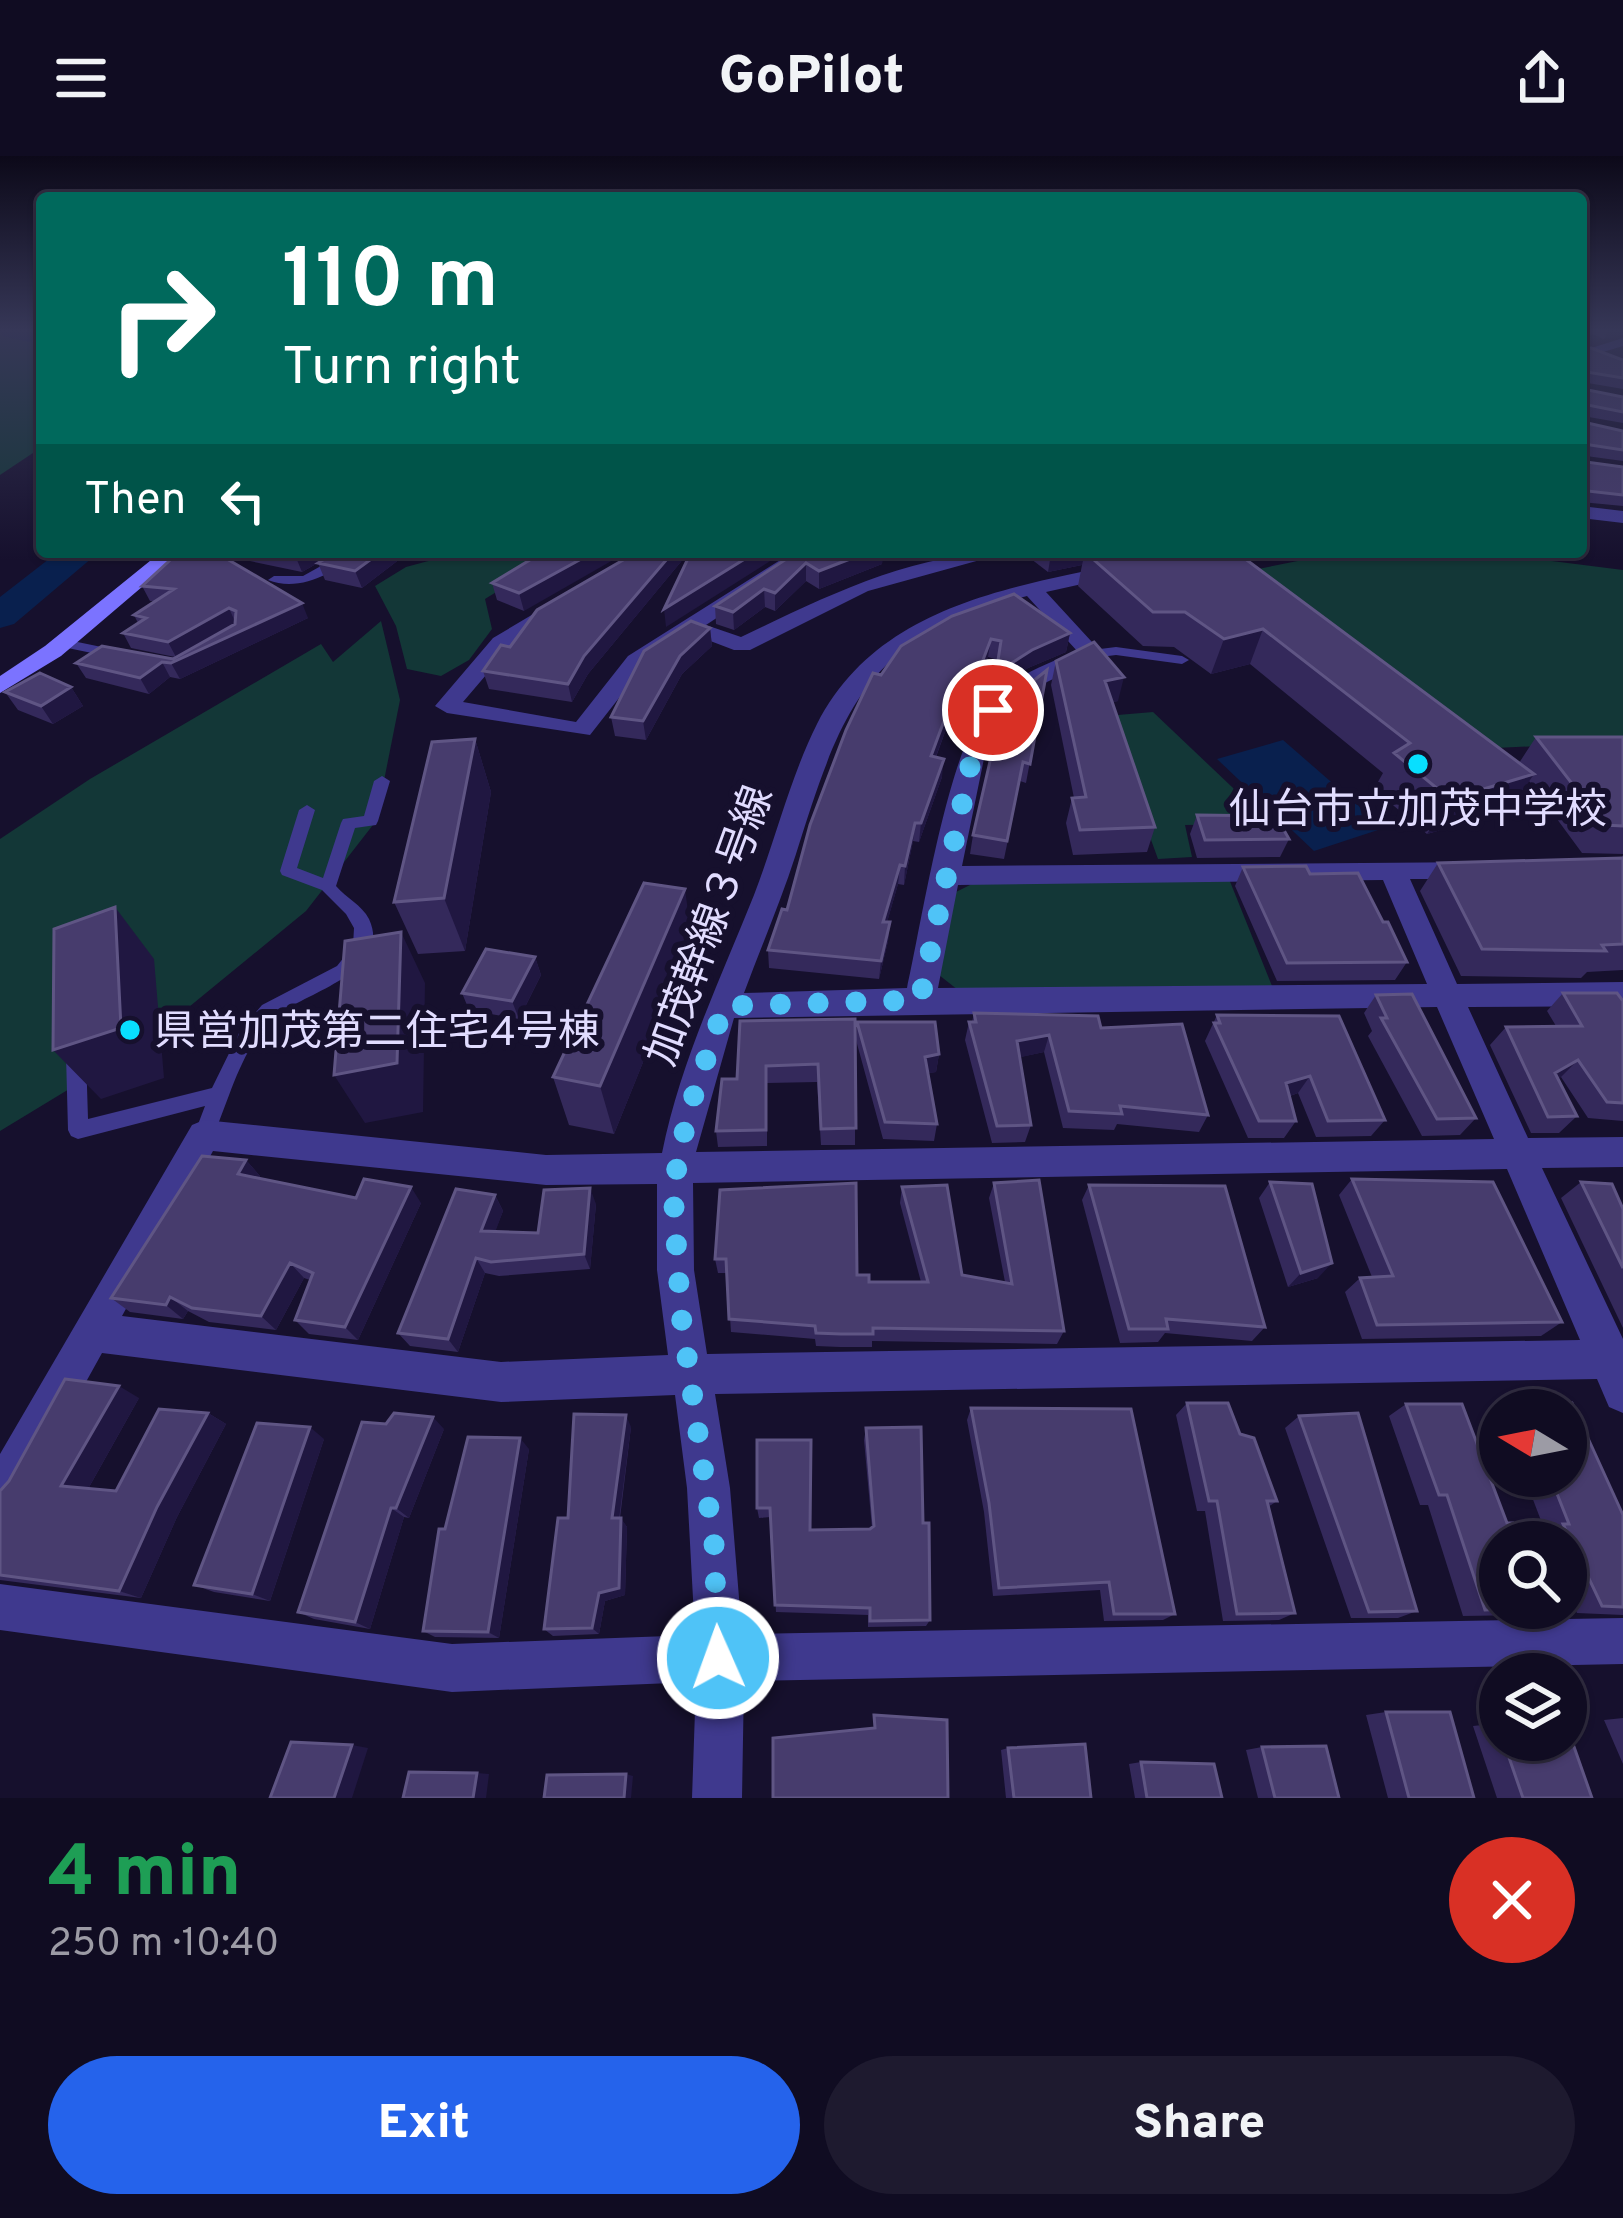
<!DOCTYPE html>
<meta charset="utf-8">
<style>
:root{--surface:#100c22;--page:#1e1a2f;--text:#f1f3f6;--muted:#9c9ba5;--line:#302c40;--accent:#2563eb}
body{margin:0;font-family:Overpass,"Noto Sans JP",sans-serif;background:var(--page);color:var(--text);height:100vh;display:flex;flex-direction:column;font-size:45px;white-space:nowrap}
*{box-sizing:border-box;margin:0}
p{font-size:39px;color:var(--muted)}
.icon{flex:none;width:66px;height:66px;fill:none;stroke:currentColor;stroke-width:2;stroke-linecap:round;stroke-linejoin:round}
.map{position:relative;height:1642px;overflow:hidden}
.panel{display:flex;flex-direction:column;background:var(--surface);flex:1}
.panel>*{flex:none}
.top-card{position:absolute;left:36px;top:36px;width:1551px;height:366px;border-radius:12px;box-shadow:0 3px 9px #0004,0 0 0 3px var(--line);background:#00695c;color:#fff;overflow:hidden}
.needle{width:78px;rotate:280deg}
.buttons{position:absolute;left:1479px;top:1233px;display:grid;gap:24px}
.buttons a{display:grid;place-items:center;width:108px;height:108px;border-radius:50%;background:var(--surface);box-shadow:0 3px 9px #0004,0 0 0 3px var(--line);font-size:60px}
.pin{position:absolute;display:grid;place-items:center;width:102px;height:102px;color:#fff;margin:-51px;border:6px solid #fff;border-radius:50%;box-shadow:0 3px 12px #0007}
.me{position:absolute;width:132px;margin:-66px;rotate:358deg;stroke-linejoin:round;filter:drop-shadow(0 0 9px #0008)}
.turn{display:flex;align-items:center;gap:42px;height:252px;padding:0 48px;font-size:54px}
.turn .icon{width:156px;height:156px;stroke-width:2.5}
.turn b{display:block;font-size:84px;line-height:102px}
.then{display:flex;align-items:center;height:114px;padding:0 48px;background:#0003;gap:24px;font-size:45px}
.round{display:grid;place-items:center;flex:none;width:126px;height:126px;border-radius:63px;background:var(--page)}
.summary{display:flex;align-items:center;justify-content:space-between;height:204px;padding:0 48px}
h1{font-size:72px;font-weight:800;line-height:90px;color:#1e9e55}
.action{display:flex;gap:24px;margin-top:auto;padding:24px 48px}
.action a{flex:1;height:138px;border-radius:72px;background:var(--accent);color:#fff;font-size:48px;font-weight:800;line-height:138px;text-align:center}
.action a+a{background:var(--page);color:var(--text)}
header{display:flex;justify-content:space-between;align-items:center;height:156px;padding:0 48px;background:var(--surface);font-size:54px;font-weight:800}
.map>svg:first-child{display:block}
.green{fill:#133737}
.water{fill:#09204e}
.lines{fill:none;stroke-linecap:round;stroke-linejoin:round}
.river{fill:#09204e;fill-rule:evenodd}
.lane{fill:#3f398e;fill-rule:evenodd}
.street{fill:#3f398e;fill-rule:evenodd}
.secondary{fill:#7b73ff;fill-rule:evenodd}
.wall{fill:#34295b}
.shaded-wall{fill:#201741}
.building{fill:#473c6d;stroke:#5f5584;stroke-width:3}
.route{stroke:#4fc3f7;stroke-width:21;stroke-dasharray:0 37.8}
.poi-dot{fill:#08dfff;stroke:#16102d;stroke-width:4.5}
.labels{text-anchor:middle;stroke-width:12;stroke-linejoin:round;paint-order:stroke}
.poi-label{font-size:42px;fill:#e1dcff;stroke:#16102d}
.street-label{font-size:42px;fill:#e1dcff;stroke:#16102d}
</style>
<header><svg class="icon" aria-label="menu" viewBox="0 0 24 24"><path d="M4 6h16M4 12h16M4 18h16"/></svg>GoPilot<svg class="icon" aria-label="share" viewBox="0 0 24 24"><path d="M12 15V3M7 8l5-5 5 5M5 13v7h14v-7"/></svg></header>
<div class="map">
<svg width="1623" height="1642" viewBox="0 0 1623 1642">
<rect width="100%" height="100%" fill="#16102d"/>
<path class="green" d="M0,174H42V291L0,319Z
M462,396H561L485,443L492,473L469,504L441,520L407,513L396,470L375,430L406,411Z
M1343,396H1481L1623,414V586L1475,593L1248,415Z
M381,465L400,544L376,665L306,755L145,887L0,975V683L90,623L321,488L333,506Z
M1153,556L1271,668L1185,669L1192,701L1158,703L1106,560Z
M1229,723L1272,830L958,834L939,819L956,736L974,727Z"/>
<path class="water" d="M1283,584L1384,672L1314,695L1217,603Z"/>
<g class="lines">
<path class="river" d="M0,174H42V189L3,180Z
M58,396H99L14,468L0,472V441Z"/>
<path class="lane" d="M346,396H361C335,416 300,437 268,424L274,420H303Z
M63,483L121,495L128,499L121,503L58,490V484Z
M1116,491L1182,500L1189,504L1182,508L1116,499L1092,502L1085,498L1092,494Z
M382,620L390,625L378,665L376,669L355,672L336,730C346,742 362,749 369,763C395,820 294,838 268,867C238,901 229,945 211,985L204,988L197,985L194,979L205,950L78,983L71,980L68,974L66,899L69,893L76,891L83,893L86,899L88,963L212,932L240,875L262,849L337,810L353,790L354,772L346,758L322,734L282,719L280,715L299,654L307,649L315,654L297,712L323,722L341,667L343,663L364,660L374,625Z"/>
<path class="street" d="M1623,182V190L1603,196L1623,203V212L1582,195Z
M1581,350L1623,355V367L1581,362Z
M793,396H816L706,469L741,481C825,441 913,396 1009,396L868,435L750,494H734L692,478L644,510L590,579L447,557L435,550L493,482L562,441L572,447L569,451L509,492L463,546L576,566L628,500Z
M1120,408L1127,410V418L1046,436L1103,498L1033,533L1006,556L988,583L962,710L1486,706L1490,713L1486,720L1476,723H1410L1457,828L1623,826V850L1468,851L1528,982L1623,981V1011L1542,1012L1623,1183V1257L1609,1251L1597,1223L715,1238L730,1332L742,1478L1623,1462V1508L744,1525L742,1642H692L696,1526L452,1536L0,1474V1428L452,1488L695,1479L687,1332L675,1239L501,1246L102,1197L15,1354L0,1360V1298L192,969L204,964L546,999L662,997C680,907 720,824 754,739C776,682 790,622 817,568C876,452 1005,432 1120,408ZM1027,440L1078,496C1046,507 1013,521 989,546C948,591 922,766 907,832L744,837C761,791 781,745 796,698C842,552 866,481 1027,440ZM1383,724L1427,828L938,832L958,729ZM1437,851L1494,983L696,996L734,862ZM213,995L546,1029L657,1028V1114L668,1199L501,1206L122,1160ZM1507,1013L1580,1184L707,1198L694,1114L693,1027Z"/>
<path class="secondary" d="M161,396H183L61,500L0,537V520L45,490Z"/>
</g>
<path class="wall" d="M1583,174H1623L1604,183Z
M1581,194L1623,204V233L1582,226L1583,233L1623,241V267L1583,260V266L1623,275V305L1586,300V306L1623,311V350L1581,346Z
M179,396H409L362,432L325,424L318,407L323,404L302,416L221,399L308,462L180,523L170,521L149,538L86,522L76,507L175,501L131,492L123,477L138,467L134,459L155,445H150L142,430Z
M543,396L524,455L497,444L492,427Z
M637,396H689L588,518L572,546L489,533L483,515L510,491Z
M797,396H883L882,408L819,433L806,425L775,455L765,451L734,474L716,468L715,450Z
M1022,396H1236L1519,607L1536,581H1623V698L1582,697L1529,625L1510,654L1427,678L1374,633L1383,617L1250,508L1211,518L1174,491L1143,490L1078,430L1082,409L1048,416Z
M710,472L712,490L682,518L646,584L615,580L611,561Z
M1070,477L1066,496L1028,512L993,536L998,504L988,501L962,569L949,565L936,601L942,621L919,686L913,685L904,729L898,728L887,766H890L888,785L879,823L769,812L768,794L787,754L881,519L901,490Z
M1056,505L1118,545L1112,546L1155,671L1147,696L1073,699L1066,667L1072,642H1074L1051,529Z
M1047,514L1026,627L1020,625L1004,703L970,698L973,679Z
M71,531L83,550L53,568L18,554L5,536Z
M475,583L491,636L465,795L418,798L394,746Z
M1197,659L1289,683L1280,701L1197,702L1190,678Z
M1623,699V814L1587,816L1581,822L1461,820L1420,735L1438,707L1621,702Z
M1243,711L1310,718L1383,766L1407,806L1395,824L1277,825L1235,730Z
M692,785L614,978L569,969L553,921Z
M535,801L541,819L519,863L469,854L462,837Z
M1563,837L1623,845V965L1588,962L1561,921L1558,922L1577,960L1559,977H1531L1490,889L1506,871L1556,870L1547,855Z
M1376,839L1476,962L1460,979L1422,980L1368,880L1372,875L1364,857Z
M974,857L1101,872L1208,959L1199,976L1117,968L1114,974L1063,972L1044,896L1020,901L1031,969L1025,986L992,987L965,884L969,866H972Z
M1217,859L1385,964L1371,980L1316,981L1298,937L1290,940L1296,965L1284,982H1248L1205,885Z
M855,863V989H821L817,926L767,927V990L718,991L716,975L737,923Z
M857,866L939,898L936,916L928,917L937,968L934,985L883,983L856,884Z
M246,1004L260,1020L259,1023L356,1042L421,1047L358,1184L309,1178L295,1164L310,1124L304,1122L276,1174L209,1166L188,1155L183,1163L130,1156L111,1142Z
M1352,1023L1562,1166L1541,1180L1362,1183L1345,1136L1360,1122L1372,1121L1339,1039Z
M1270,1026L1318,1122L1288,1131L1259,1042Z
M1581,1026L1623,1053V1172L1561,1042Z
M994,1027L1064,1175L1057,1188L872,1185V1191H840L816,1190L815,1183L731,1176L727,1117H718L715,1103L857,1119L869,1126H921L900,1047L902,1031L962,1119L1005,1126L989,1042Z
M1089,1029L1265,1171L1252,1185L1165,1177L1158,1186L1120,1187L1082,1044Z
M495,1039L503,1055L495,1075L538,1077L596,1048L590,1113L499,1120L485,1117L458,1196L410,1190L398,1177Z
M139,1242L88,1333L116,1335L208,1257L226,1268L177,1361L141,1442L0,1424V1335Z
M1187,1247L1240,1278L1277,1345L1268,1351L1295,1457L1279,1464L1223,1465L1205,1355H1197L1176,1259Z
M1572,1247L1623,1359V1459L1577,1457L1566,1434V1386H1544L1540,1377L1545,1375L1524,1320H1566V1254H1512L1521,1249Z
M1406,1248L1507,1367L1549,1452L1525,1459L1463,1460L1428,1349H1420L1389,1260Z
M971,1252L1175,1458L1163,1464L1104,1465L1100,1434L993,1440L984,1356L967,1264Z
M1299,1260L1417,1455L1398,1462H1351L1285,1272Z
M631,1271L620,1362L627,1371L625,1439L605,1445L599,1478L553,1480L544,1473L568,1362Z
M866,1272L923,1367L930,1464L926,1470L868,1471V1459L776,1456L771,1361L759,1362L757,1352V1284L810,1374L870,1373L872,1372L864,1284Z
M444,1273L409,1362L404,1361L370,1473L314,1463L298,1456Z
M324,1283L270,1445L214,1436L194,1429Z
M529,1293L499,1482L435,1481L423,1475L445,1373Z
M1386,1556L1474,1642H1388L1366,1559Z
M1623,1562V1608L1604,1564Z
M1500,1567V1584H1566L1592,1642H1497L1473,1570Z
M1262,1591L1339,1642H1258L1246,1594Z
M1008,1592L1091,1642H1006L1001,1594Z
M1141,1606L1222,1642H1135L1129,1608Z"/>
<path class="shaded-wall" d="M1609,174H1623V179L1604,183Z
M300,396H337L302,416L295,399Z
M381,396H409L362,432L355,415Z
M594,396H627L524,455L519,437Z
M673,396H689L588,518L572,546L568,528L584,500Z
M756,396H778V400L666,471L664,453Z
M868,396H883L882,408L819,433V415Z
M1062,396H1156H1085L1082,409L1048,416L1051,398Z
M806,407V425L775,455V437Z
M764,433L765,451L734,474L733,456Z
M302,447L308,462L180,523L171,507Z
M229,452L236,468L176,501L168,486Z
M710,472L712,490L682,518L646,584L643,565L680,500Z
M1263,473L1250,508L1211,518L1224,483Z
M1070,477L1066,496L1028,512L993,536L996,517L1032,494Z
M991,483L988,501L962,569L965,551Z
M162,506L170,521L149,538L140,522Z
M1124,521L1118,545L1098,549L1105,525Z
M71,531L83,550L53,568L41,550Z
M951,546L949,565L929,619L931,600Z
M475,583L491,636L465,795L444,742Z
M944,603L942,621L919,686L921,667Z
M1534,618L1510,654L1427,678L1450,643Z
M915,667L913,685L904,729L905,710Z
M900,709L898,728L882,784L883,766Z
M685,733L692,785L614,978L600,930Z
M115,751L154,803L164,922L101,943L53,894Z
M890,766L888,785L879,823L881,805Z
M401,776L425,827L423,956L365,967L334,919Z
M535,801L541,819L519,863L512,845Z
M1049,879L1044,896L1012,903L1017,885Z
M939,898L936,916L923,918L925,901Z
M1578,904L1561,921L1538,934L1555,917Z
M1310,920L1298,937L1275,945L1286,927Z
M246,1004L260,1020L252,1034L238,1018Z
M411,1031L421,1047L358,1184L345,1171Z
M590,1032L596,1048L590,1113L584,1098Z
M495,1039L503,1055L490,1090L481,1075Z
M476,1102L485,1117L458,1196L448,1183Z
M290,1107L304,1122L276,1174L261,1160Z
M1332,1107L1318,1122L1288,1131L1301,1117Z
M170,1141L188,1155L183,1163L166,1149Z
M119,1230L139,1242L84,1340L61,1330Z
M208,1257L226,1268L177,1361L141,1442L119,1435L157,1351Z
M626,1259L631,1271L618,1371L612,1362Z
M433,1261L444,1273L409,1362L396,1352Z
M310,1271L324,1283L270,1445L252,1438Z
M520,1282L529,1293L499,1482L488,1476Z
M391,1352L404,1361L370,1473L355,1466Z
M621,1362L627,1371L625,1439L605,1445L599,1478L592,1472L599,1437Z
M352,1589L368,1592L352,1642H334Z
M477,1617L489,1618L486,1642H473Z
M626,1618L633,1620L631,1642H624Z"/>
<path class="building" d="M1591,192L1623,204V222L1587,216L1582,220L1583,233L1623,241V256L1588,249L1582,254L1583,266L1623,275V294L1584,288L1586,306L1623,311V339L1588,335L1581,340V194Z
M179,396H215L302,447L171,507L162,506L140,522L76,507L102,490L173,503L235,468L236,455L229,452L168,486L123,477L146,462L134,459L174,433L142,430Z
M336,396H381L355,415L318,407Z
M543,396H594L519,437L492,427Z
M637,396H673L584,500L568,528L483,515L501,489L510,491L537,454Z
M691,396H756L664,453Z
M797,396H868L819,415L806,407L775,437L764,433L733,456L715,450Z
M1085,396H1236L1534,618L1450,643L1394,597L1410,587L1263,473L1224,483L1185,456H1153Z
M1014,438L1070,477L1032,494L996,517L1001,485L991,483L965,551L951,546L931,600L944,603L921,667H915L905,710L900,709L883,766H890L881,805L768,794L782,753L787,754L810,669L846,574L873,517L881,519L901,490L952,460Z
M691,465L710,472L680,500L643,565L611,561L644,495Z
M1094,486L1124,521L1105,525L1155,671L1080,674L1072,642L1086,641L1056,505Z
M1047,514L1030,608L1023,606L1007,685L973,679L1000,562L1013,541Z
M40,517L71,531L41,550L5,536Z
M1536,581H1623V670L1604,669Z
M475,583L444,742L394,746L432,586Z
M1197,659L1276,660L1289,683L1205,684Z
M1623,702V788L1602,789L1606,795L1482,793L1438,707Z
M1306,710L1310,718L1358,717L1383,766H1388L1407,806L1287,807L1243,711Z
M644,727L685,733L600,930L553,921Z
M115,751L121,872L53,894L54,773Z
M401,776L397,907L334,919L345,785Z
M486,793L535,801L512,845L462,837Z
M1563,837H1617L1623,845V947L1607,946L1578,904L1555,917L1577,960L1548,961L1506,871L1582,870Z
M1412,838L1476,962L1437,963L1381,862H1387L1376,839Z
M974,857L1098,860L1101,872L1182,868L1208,959L1120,950L1122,958L1069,955L1049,879L1017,885L1031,969L997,970L969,866H976Z
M1217,859L1339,860L1385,964L1328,965L1310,920L1286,927L1296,965H1259L1214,867H1220Z
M855,863L856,972L821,973L818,908L766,910V974L716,975L722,923H737L740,865Z
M857,866H935L939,898L925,901L937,968L885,966Z
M202,1000L246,1004L238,1018L356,1042L364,1023L411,1031L345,1171L295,1164L313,1117L290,1107L261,1160L192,1152L170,1141L166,1149L111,1142Z
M1352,1023L1493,1026L1562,1166L1377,1169L1360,1122L1393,1120Z
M1039,1024L1064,1175L873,1172V1178H841L816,1177L815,1170L729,1163L726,1103H715L720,1034L856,1027L857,1119H869V1126H928L902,1031L947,1029L962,1119L1012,1128L994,1027Z
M1270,1026L1312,1028L1332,1107L1301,1117Z
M1581,1026L1612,1028L1623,1053V1112Z
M1089,1029L1225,1030L1265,1171L1166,1163L1168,1173H1129Z
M590,1032L584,1098L491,1106L476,1102L448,1183L398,1177L456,1033L495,1039L481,1075L538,1077L544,1034Z
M65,1223L119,1230L61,1330L116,1335L159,1253L208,1257L157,1351L119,1435L0,1419V1335L9,1325Z
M1187,1247H1228L1240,1278L1254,1282L1277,1345H1267L1295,1457L1237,1458L1217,1345H1209Z
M1572,1247L1623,1359V1451L1602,1450L1563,1368H1569L1550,1320H1566V1254H1523L1521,1249Z
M1406,1248H1462L1507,1367H1513L1521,1386H1500V1452H1549L1485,1454L1447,1339H1439Z
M971,1252L1131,1253L1175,1458H1114L1109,1426L999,1432L989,1347Z
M394,1257L433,1261L396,1352H391L355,1466L298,1456L362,1266L386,1268Z
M1358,1257L1417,1455L1369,1456L1299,1260Z
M574,1258L626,1259L612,1362H621L619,1432L599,1437L592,1472L544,1473L558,1362H568Z
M257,1267L310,1271L252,1438L194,1429Z
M921,1271L923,1367H929L930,1464L870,1465V1452L775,1449L770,1352H757V1284H811L810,1374L870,1373L874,1370L866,1272Z
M468,1281L520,1282L488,1476L423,1475L439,1373H445Z
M1386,1556H1450L1474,1642H1409Z
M874,1559L947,1564L948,1642H773V1582L875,1572Z
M1566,1568L1592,1642H1523L1503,1584H1566Z
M291,1586L352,1589L334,1642H270Z
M1085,1588L1091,1642H1014L1008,1592Z
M1326,1590L1339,1642H1275L1262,1591Z
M1141,1606L1214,1608L1222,1642H1147Z
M409,1616L477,1617L473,1642H403Z
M626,1618L624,1642H544L547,1619Z"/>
<linearGradient id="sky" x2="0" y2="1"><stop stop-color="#0c0919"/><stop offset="0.43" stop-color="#363757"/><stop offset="1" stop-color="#363757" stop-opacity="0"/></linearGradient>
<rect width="1623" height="404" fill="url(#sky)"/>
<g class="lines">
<path class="route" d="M718,1502L714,1387L681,1159L674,1052L677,1009L689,954L724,850L920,844L976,583L993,554"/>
</g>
<g class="poi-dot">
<circle cx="1418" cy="608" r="12"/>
<circle cx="130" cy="874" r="12"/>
</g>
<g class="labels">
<g class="poi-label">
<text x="1418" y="667">仙台市立加茂中学校</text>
<text x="154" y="889" text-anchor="start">県営加茂第二住宅4号棟</text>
</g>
<g class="street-label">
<text transform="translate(708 769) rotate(-70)" y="15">加茂幹線３号線</text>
</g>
</g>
</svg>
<div class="buttons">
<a><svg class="needle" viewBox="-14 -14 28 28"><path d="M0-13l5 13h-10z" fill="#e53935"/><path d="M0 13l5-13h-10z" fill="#9c9ba5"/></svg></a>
<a><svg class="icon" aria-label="search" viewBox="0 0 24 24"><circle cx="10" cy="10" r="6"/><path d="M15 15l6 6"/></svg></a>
<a><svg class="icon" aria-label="layers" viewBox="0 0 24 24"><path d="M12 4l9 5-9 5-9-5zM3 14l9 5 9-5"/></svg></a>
</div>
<div class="pin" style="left:993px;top:554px;background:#d93025"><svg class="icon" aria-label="arrive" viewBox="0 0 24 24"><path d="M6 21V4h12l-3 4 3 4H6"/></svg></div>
<svg class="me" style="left:718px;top:1502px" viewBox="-20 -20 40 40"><circle r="17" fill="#4fc3f7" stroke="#fff" stroke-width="3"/><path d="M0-11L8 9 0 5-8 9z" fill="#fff"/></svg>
<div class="top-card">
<div class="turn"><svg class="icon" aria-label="right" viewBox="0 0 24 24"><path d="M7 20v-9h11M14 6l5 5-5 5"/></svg><div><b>110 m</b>Turn right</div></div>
<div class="then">Then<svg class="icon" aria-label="left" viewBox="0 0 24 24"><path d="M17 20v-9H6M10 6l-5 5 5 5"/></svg></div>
</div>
</div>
<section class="panel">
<div class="summary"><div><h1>4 min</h1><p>250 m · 10:40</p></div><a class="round" style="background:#d93025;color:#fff"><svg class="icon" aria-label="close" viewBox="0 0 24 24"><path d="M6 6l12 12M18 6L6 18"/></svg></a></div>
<div class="action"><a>Exit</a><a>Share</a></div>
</section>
